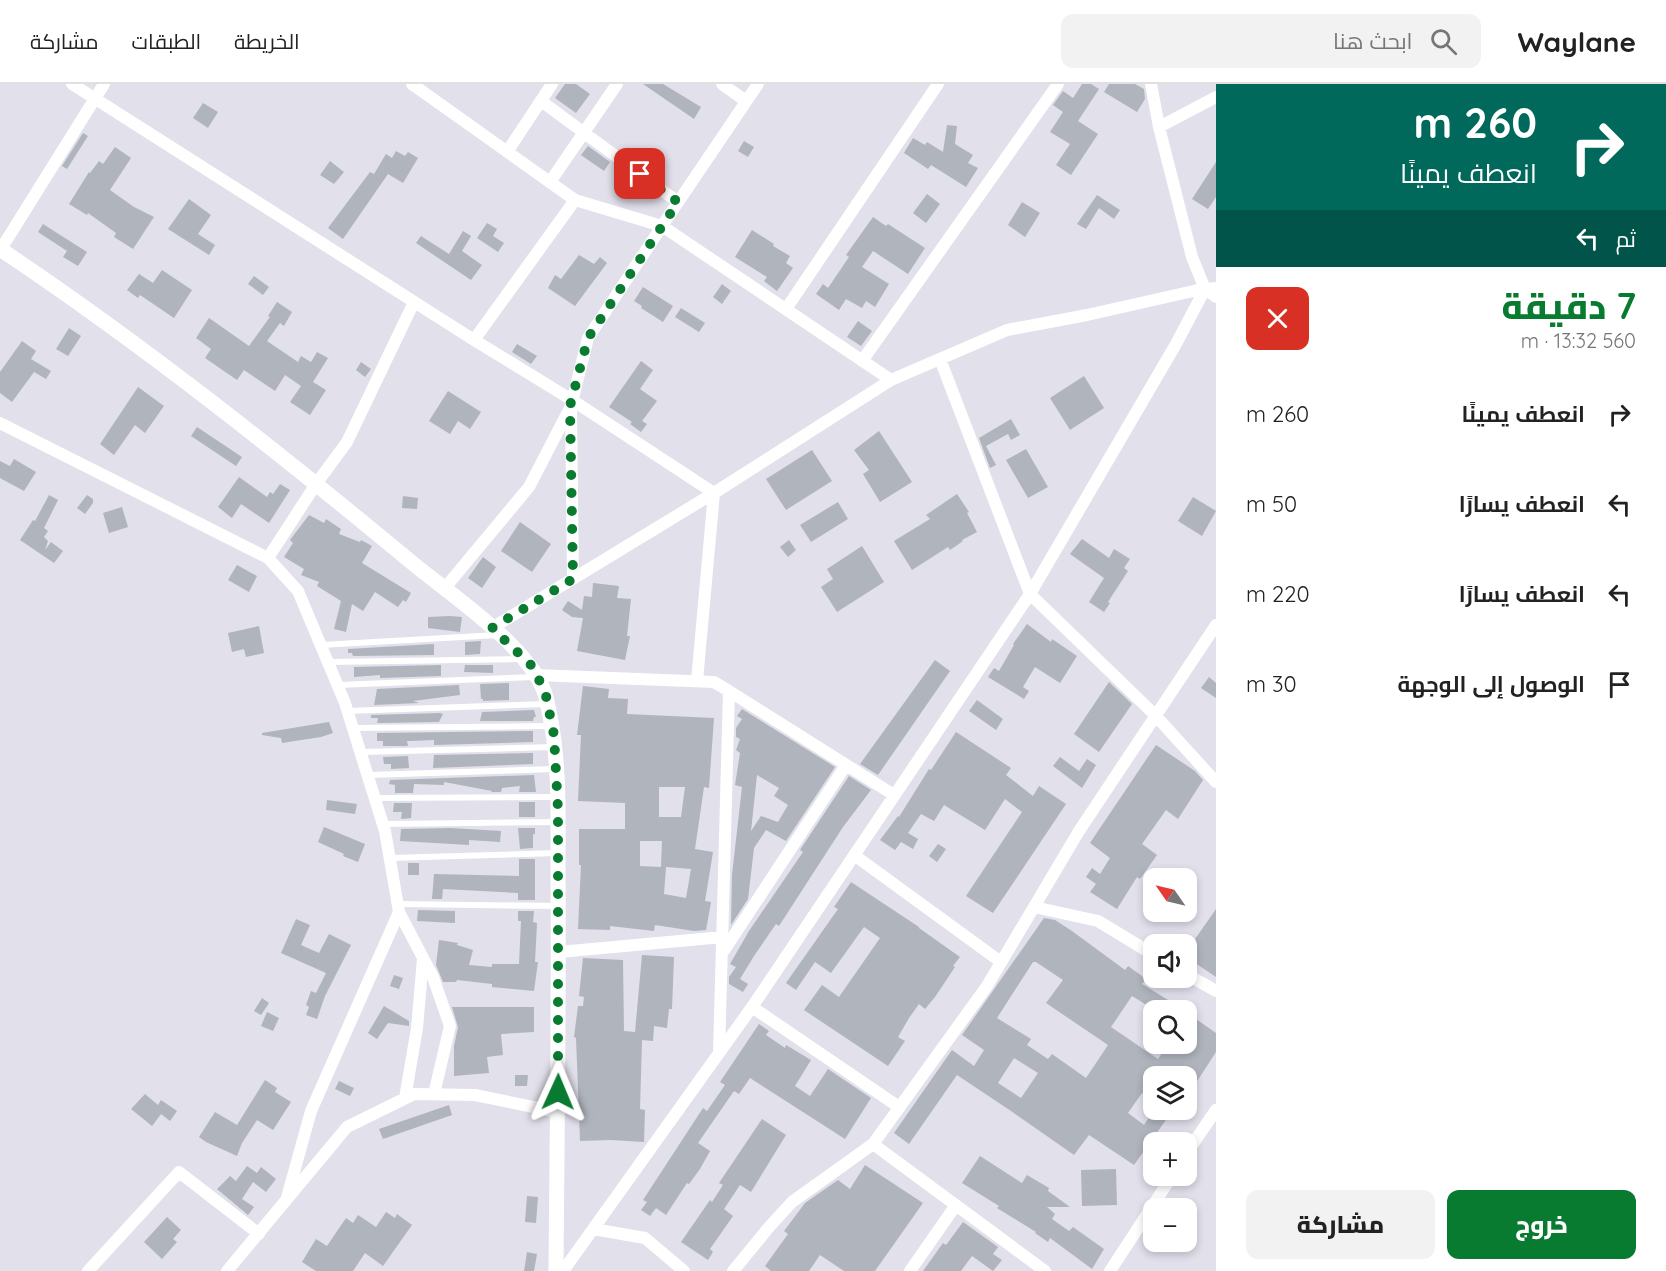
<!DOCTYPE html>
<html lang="ar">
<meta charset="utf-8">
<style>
:root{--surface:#fff;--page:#f2f2f2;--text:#222;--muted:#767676;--line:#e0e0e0;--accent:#087b30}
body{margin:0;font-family:Quicksand,Cairo,sans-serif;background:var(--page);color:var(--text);direction:rtl;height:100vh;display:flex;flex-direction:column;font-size:22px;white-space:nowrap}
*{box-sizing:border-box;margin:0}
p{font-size:20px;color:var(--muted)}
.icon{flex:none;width:33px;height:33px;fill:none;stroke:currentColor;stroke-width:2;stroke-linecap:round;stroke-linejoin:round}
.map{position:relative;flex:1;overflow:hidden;direction:ltr}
.side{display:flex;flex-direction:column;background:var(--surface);width:450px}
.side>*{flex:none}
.hud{background:#00695c;color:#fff;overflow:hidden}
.needle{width:39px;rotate:304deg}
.controls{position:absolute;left:1143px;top:784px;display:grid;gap:12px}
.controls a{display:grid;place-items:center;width:54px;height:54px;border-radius:12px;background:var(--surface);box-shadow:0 3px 9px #0003;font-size:30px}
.pin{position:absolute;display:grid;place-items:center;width:51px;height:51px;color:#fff;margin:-26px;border-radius:12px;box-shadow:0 3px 9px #0006}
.me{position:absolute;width:66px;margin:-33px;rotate:1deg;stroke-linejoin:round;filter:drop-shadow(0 0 4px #0008)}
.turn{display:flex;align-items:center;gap:21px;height:126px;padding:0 30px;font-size:27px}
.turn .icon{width:78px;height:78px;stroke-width:2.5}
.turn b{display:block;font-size:42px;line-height:51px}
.then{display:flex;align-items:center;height:57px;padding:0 30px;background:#0003;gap:12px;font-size:22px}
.round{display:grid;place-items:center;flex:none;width:63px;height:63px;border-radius:12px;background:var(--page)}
.summary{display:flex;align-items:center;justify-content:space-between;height:102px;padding:0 30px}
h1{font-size:36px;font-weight:800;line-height:45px;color:var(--accent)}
.cta{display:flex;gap:12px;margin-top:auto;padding:12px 30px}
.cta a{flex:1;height:69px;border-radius:12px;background:var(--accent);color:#fff;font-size:24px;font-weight:800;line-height:69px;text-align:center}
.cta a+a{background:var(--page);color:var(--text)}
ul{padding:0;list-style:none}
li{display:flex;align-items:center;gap:18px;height:90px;padding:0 30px}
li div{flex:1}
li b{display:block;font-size:22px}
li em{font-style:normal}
header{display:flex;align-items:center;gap:36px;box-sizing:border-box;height:84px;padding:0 30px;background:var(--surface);border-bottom:2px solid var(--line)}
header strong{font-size:28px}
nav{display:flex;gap:33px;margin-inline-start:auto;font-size:21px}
.search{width:420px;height:54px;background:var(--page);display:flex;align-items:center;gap:15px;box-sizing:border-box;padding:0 21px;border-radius:12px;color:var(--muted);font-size:22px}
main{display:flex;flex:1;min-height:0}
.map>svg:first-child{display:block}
.building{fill:#afb4bd;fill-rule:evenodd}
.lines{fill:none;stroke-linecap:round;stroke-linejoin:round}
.service{stroke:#fff;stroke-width:6}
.minor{stroke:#fff;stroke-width:12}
.tertiary{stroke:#fff;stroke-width:15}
.route{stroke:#087b30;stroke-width:10;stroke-dasharray:0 18}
</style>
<header>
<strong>Waylane</strong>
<div class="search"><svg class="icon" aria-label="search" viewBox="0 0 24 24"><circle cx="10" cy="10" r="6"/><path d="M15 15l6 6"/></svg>ابحث هنا</div>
<nav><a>الخريطة</a><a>الطبقات</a><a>مشاركة</a></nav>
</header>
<main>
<section class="side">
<div class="hud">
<div class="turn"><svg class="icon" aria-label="right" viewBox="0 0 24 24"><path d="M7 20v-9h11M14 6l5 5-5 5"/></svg><div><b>260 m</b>انعطف يمينًا</div></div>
<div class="then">ثم<svg class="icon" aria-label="left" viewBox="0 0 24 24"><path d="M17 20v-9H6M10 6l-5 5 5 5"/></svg></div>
</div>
<div class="summary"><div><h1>7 دقيقة</h1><p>560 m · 13:32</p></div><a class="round" style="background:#d93025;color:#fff"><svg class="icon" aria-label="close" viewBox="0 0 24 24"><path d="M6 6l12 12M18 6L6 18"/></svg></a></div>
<ul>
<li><svg class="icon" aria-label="right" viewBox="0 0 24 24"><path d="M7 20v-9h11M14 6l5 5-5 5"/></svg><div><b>انعطف يمينًا</b></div><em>260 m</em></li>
<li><svg class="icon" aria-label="left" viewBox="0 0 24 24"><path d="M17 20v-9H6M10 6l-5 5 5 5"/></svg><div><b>انعطف يسارًا</b></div><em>50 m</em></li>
<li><svg class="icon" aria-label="left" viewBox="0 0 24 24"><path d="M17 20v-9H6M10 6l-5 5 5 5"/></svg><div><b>انعطف يسارًا</b></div><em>220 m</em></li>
<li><svg class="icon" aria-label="arrive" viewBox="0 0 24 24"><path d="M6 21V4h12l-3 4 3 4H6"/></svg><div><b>الوصول إلى الوجهة</b></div><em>30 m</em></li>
</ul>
<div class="cta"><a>خروج</a><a>مشاركة</a></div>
</section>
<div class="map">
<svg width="1216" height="1187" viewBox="0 0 1216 1187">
<rect width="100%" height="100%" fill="#e1e0eb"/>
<path class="building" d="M565,0H576L590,10L576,29L555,14Z
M643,0H663L701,23L694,35Z
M1082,0H1091L1099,5L1078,37L1098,50L1071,91L1056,81L1070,60L1050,48L1063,28L1053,21L1063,7L1073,14Z
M1109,0H1135L1144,5L1145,15L1137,28L1104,8Z
M203,19L218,28L208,44L193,34Z
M947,41L957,42L955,60L973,71L968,79L978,84L966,103L931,81L928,85L904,69L913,54L925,61L927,58L943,68Z
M83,49L88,52L67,85L62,82Z
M744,57L754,63L748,73L738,67Z
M588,62L610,78L604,87L581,71Z
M115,63L131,74L110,106L134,123L154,133L133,165L114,153L116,149L88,129L87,131L69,120L89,88L90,89L99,77L103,80Z
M396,67L405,72L408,68L418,74L403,99L388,90L343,155L328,144L370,88L374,90L386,70L392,74Z
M330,77L344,88L334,100L320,91Z
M1216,78V113L1208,125L1192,115Z
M927,110L940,120L926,139L913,129Z
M1097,111L1120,126L1114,135L1099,124L1086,145L1077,140Z
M189,115L211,131L198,150L215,161L209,171L168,145Z
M1022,118L1040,129L1025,153L1008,141Z
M873,133L886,142L888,140L925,164L908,190L873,167L862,183L889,200L875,223L866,217L862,224L846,215L839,226L816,210L823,200L828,204L849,173L846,171Z
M487,139L497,145L493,152L504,159L498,168L477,154Z
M43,140L87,168L78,182L63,173L67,167L38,148Z
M752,146L774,160L773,162L790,172L786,179L793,184L777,207L764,197L767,193L735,173Z
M463,147L471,152L462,167L482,181L471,196L416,159L421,152L449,170Z
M579,171L594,180L600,173L607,179L575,222L548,204L555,191L561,195Z
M162,186L192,206L174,234L140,211L138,214L127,206L139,190L153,199Z
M254,192L269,203L263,211L248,200Z
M722,200L731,207L722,220L713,213Z
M643,203L673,222L663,238L641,224L642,222L634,217Z
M277,218L292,228L284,242L280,239L267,257L298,278L301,272L311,278L317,268L328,274L313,298L326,306L310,331L290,318L301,302L285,291L275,307L244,286L237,296L205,274L211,265L196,254L209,234L249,262L270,233L268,232Z
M681,224L705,239L699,248L675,233Z
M858,237L872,247L861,262L847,253Z
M69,244L81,252L68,272L56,265Z
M22,257L36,267L31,275L51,287L46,295L34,288L12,318L0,309V288Z
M517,260L537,272L531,280L512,268Z
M641,277L653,286L640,305L657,317L642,337L647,340L641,348L630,340L632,338L609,323Z
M361,278L371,285L365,293L356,286Z
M1084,292L1104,324L1070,346L1050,314Z
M138,303L164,322L145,349L135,341L114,371L100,360Z
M448,307L481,328L470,345L458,337L450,350L429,337Z
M1011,335L1020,351L1011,356L1008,350L986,362L996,381L990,384L979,354Z
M197,343L242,373L236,382L191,352Z
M879,347L912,398L880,418L863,390L869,386L854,366Z
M1026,365L1048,403L1028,414L1006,376Z
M812,366L832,397L786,426L766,395Z
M14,375L36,388L24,407L0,394V377L10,382Z
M239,393L267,413L270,408L273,410L280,400L290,406L269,439L241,420L232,434L218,423Z
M957,410L969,428L967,429L977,448L962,456L963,457L950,466L948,463L912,486L894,457L930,435L926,431Z
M49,411L58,416L44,444L48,447L44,453L48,457L45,466L51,458L63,467L54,479L20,456L33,436L35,437Z
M87,411L93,415V419L85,430L77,424Z
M403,412L418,414L417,425L402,424Z
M1193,413L1216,427L1202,452L1178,437Z
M838,418L848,435L811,458L800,441Z
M122,423L128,443L109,449L103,429Z
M309,431L324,439L326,435L341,445L339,450L360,458L361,456L372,462L362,479L411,509L406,518L403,516L398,523L375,508L363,527L352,520L346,548L334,545L341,517L317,502L319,498L301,491L304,485L284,473L293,459L290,456Z
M520,438L551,460L532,488L501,467Z
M1082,455L1109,474L1114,465L1130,475L1124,484L1128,487L1108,518L1110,519L1104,528L1089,518L1104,494L1070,470Z
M789,456L796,466L788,473L780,463Z
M862,462L884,498L837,528L821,503L833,495L827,485Z
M483,473L496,483L482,504L468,494Z
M237,481L257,492L249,508L228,496Z
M593,499L619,502L617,514L631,515L627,552H630L625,576L577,567L583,534L572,533L562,526L568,517L582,526L584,512L592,513Z
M450,532L462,533L460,548L428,544V533Z
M1027,540L1051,558L1052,555L1077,572L1060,599L1035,583L1023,603L1029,607L1024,615L988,593L994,584L999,587L1014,561L1013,560Z
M259,542L264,569L246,573L244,565L232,568L228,549Z
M481,557L480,570L465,571V558Z
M434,560V571L353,572L352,569H348V565Z
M935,576L950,587L878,691L860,680Z
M441,581V592L380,594V591L354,593V583Z
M465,581H493V589L464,588Z
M1209,593L1216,599V614L1201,604Z
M1109,598L1132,620L1099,668L1074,650Z
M509,599V616L483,617V615H481L480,600Z
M459,601L460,611L413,617L419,619L374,621L377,605Z
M583,602L609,605L608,614L628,615L627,630L714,634L709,704L704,703L695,765L713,768L705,817L711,818L706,846L694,847L655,841L654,847L610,842V846L578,845L581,781H579V745H625V719L578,717L581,651H577ZM659,703H685L681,733H659ZM640,757H662L661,783L640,782ZM666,783L691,785L686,814L664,810Z
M977,616L1003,635L996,646L969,627Z
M742,625L835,683L786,757L766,746L754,764L748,815L731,841L732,791L742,703L735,701L740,669L736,666L740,655L736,653V644L742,635L737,632ZM757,691L779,704L774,712L788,721L778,738L761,732L751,747Z
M534,626L536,633H534L533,637H480L482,628Z
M440,629L443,630L439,638L377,639L378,634H371V631Z
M329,638L333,649L321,653L282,659L281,654L262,651V649Z
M533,647V658L434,661V656L411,657H407L408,662H383V657H377V649Z
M956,648L1011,684L1006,691L1033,712L1039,702L1066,720L993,829L966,812L1022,728L1005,715L985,746L944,721L934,737L921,730L908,749L918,755L913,765L901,758L895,766L880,756L898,732L899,733L929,685L931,686Z
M1156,661L1195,687L1203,696L1178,735L1166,726L1142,760L1157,771L1140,795L1137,793L1117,825L1090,808L1096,800L1086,793L1092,784L1100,790L1110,774L1090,759Z
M533,669V680L433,684L434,671Z
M408,672L409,684L391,685V680H384L383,673Z
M1060,673L1079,687L1087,675L1096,681L1082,704L1053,682Z
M534,691L536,708H519L520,702L502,704L501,708H491L492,707L444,698V701L414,700L413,709H395V701L389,700L390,696Z
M849,692L871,706L843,743L779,842L776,840L754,872L740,895L748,900L743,908L729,900V893L736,883L730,880L749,847L803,768L800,766Z
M327,716L357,720L355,730L326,726Z
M519,718H535V733H519Z
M394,719H412L411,734L401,735L402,728H393Z
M324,743L365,760L358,778L343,772L344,770L318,758Z
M451,744L501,747L500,758L469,756V761L400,757L401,745Z
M518,744H535V750H533V764L520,765Z
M938,760L946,765L937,778L929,772Z
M519,775H535V816H518V809L443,805L442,815H432L434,790L519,792Z
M408,779H419V791H408Z
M851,798L919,843V844L960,873L953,882L955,883L935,913L925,925L919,920L909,934L898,953L905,957L888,982L804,926L822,901L839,913L880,854L864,843L831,889L815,878L796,906L786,899L838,825L834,823Z
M1216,825V893L1186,873V868Z
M418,826L455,827V839L417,837Z
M518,827H534L533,838L537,839L535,878H538L534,907L492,903V900L457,896L456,898H443L436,881L439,856L458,859L457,861L473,866L469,881L492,883V880H519L521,837H518Z
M1044,834L1055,836L1072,847L1125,886L1128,882L1146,895L1142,900L1186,927H1156L1132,912L1111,943L1158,975L1168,960H1186V928L1216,949V968L1194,1002L1186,997V993H1181L1168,985L1162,993H1154V1007L1149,1013L1142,1009L1128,1029L1144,1041L1154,1026H1173L1134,1081L1089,1051L1074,1071L1011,1027L957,991L909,1060L894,1049L952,966L974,982L984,966L962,951ZM1033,878H1036L1063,896L1046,919L1108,961L1086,994L1052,970L1048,975L1027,961L1031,955L997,934ZM1014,974L1038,989L1021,1014L998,999Z
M296,835L310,841L301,861L319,869L329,850L351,861L325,912L317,935L306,931L309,923L306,921L311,907L316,909L326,889L281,869Z
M642,871L674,873L672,925H669L667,944L654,942L653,957L642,956L640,1025L645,1026L644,1058L611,1056L580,1057L576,954L574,953L578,922H583L584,913L579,912L583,874L623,876L624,947L635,948Z
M394,891L403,894L399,905L390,902Z
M262,914L269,919L261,931L254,927Z
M384,922L409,937V942L388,939L377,955L368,949Z
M452,923H534V948L501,950L503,971L487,973L489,989L454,992V962L458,943Z
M267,928L279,934L273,947L261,942Z
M759,940L769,947L766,951L785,964L786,961L811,976L795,1002L810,1012L828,985L871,1014L845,1055L750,994L739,1010L734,1007L698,1059L710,1067L700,1085L689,1100L687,1099L666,1131L656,1124L650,1132L641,1126L647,1118L643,1116L703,1024L707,1027L725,1001L720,998Z
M515,991H528L527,1002H515Z
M265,996L277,1004L275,1008L291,1018L273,1046L257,1036L242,1059L237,1072L206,1058L199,1053L215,1028L237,1041Z
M339,997L354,1004L350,1012L335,1005Z
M145,1010L158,1021L161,1016L177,1027L170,1037L161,1030L152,1042L131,1025Z
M449,1021L452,1031L383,1055L379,1045Z
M762,1035L786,1051L751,1108L740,1101L724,1125L733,1132L710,1165L713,1168L708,1176L681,1158L710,1116L712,1118L723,1101L719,1099Z
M980,1072L1022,1099L1027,1091L1049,1104L1048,1107L1070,1123H1047L1055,1130L1052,1135L1069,1147L1073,1143L1104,1165L1092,1185L1050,1154L1048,1158L1035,1149L1036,1148L997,1124L999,1122L962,1099Z
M865,1081L923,1119L875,1187H844L820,1171L809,1187H771L765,1182L788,1150L784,1147L805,1119L838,1096L850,1105Z
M247,1082L257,1089L261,1083L276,1095L266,1108L253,1098L242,1115L254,1123L248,1131L217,1105L230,1092L236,1097Z
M1116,1085L1117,1121L1082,1122L1081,1086Z
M527,1112L538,1113L536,1139L525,1138Z
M386,1128L395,1134L397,1130L412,1141L383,1182L365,1169L353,1187H316L302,1178L316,1155L327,1162L346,1134L353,1139L358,1131L376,1143Z
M167,1133L181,1146L173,1155L177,1158L162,1175L144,1158Z
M963,1138L998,1163L993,1170L1002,1176L993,1187L972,1172L961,1187H923L943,1159L946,1161Z
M527,1168L537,1170L534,1187H524Z"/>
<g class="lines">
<path class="service" d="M321,561L497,551
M329,578L519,575
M338,601L535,593
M347,627L547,620
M353,644L550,642
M361,668L554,663
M368,691L555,685
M375,714L557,713
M383,740L558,738
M390,774L557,769
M398,820L558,822"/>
<path class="minor" d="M72,0L474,256L572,316L714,409L697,597
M412,0L575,116L662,142L588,254L571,322L529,403L444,505
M722,0L746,17
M758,0L662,142L891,296
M1151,0L1159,43L1192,173L1205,205L1216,213
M541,17L678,118
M1159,43L1216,13
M507,68L552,0
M550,98L617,0
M1,165L104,0
M786,225L938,0
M474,256L575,116
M940,275L1030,510L1155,631L1216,698
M862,277L1058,0
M571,326L573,495
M0,339L268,474
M492,544L714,409L891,296L1007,246L1087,231L1198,206L1216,204
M536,591L714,598L729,607L719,969
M729,607L894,711
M854,771L1001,878
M1034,823L1098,837L1154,871
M399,828L433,893L450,942L434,1010
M559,868L723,853
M723,868L846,681
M1186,890L1216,907
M752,923L899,1023
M405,1014L417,944L423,875
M873,1060L1045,1187
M1186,1070L1216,1026
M286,1117L311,1027L399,828L385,747L345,619L298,507L268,474L316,400L347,358L414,218
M593,1145L645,1154L684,1187
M88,1187L179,1088L259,1150
M227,1187L347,1043L414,1010L475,1011L558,1028
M563,1187L752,923L1030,510L1176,260L1205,205
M733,1187L770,1142L792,1118L873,1060L987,902L1079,747L1216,541
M910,1187L956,1121
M1110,1187L1172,1092"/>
<path class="tertiary" d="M0,165C145,262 282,371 416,482C453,512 528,563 544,607C547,614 548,624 550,632C560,682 558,735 558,786C559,920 557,1053 556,1187"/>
</g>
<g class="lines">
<path class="route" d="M558,1008V726L554,651L545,607L531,581L492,544L573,495L570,322L588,254L678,118L640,90"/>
</g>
</svg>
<div class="controls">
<a><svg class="needle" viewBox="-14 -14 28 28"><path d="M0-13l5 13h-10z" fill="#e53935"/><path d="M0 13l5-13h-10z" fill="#767676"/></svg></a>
<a><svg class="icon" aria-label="sound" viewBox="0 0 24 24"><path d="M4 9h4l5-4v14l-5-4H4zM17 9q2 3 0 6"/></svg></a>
<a><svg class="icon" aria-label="search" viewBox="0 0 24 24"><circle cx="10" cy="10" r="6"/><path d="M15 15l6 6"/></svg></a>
<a><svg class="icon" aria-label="layers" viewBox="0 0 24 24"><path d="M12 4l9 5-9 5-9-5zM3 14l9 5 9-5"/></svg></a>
<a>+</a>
<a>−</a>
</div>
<div class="pin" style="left:640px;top:90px;background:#d93025"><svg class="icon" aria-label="arrive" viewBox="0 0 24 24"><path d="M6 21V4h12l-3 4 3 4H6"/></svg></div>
<svg class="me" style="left:558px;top:1008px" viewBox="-20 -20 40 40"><path d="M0-17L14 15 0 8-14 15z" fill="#087b30" stroke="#fff" stroke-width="4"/></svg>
</div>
</main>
